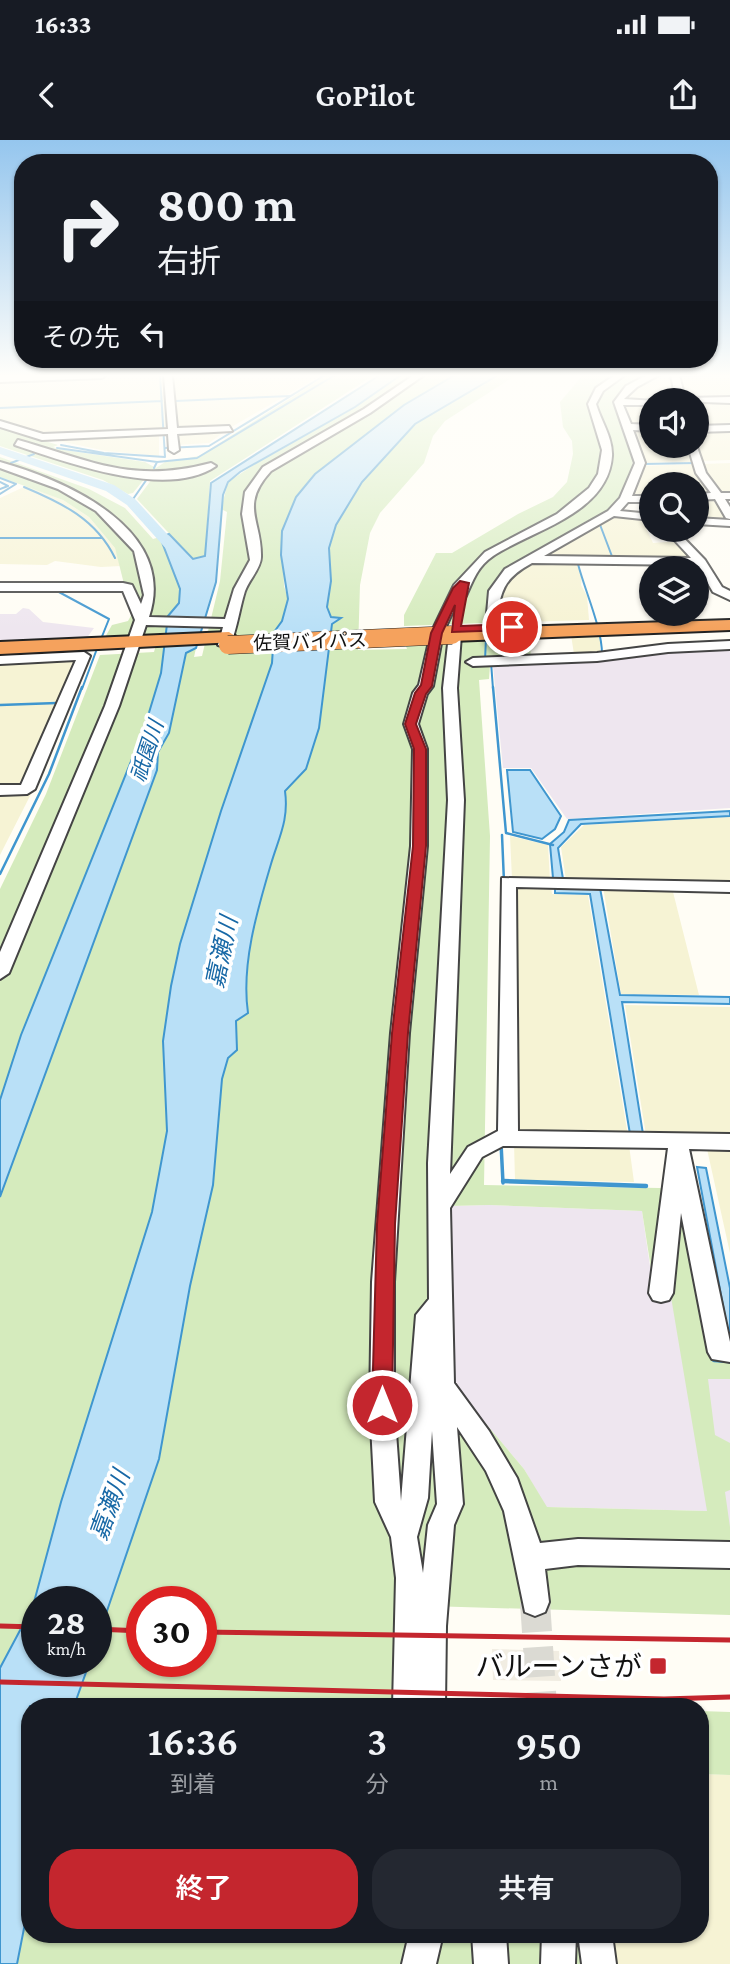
<!DOCTYPE html>
<html lang="ja">
<meta charset="utf-8">
<style>
:root{--surface:#171b24;--page:#242831;--text:#f1f3f6;--muted:#9ea1a6;--accent:#c4262e}
body{margin:0;font-family:"Crimson Pro","Noto Sans JP",serif;background:var(--page);color:var(--text);height:100vh;display:flex;flex-direction:column;font-size:26px;white-space:nowrap}
*{box-sizing:border-box;margin:0}
p{font-size:23px;color:var(--muted)}
.icon{flex:none;width:38px;height:38px;fill:none;stroke:currentColor;stroke-width:2;stroke-linecap:round;stroke-linejoin:round}
.map{position:relative;flex:1;overflow:hidden}
.drawer{position:absolute;left:21px;top:1558px;width:688px;height:245px;display:flex;flex-direction:column;background:var(--surface);border-radius:28px;box-shadow:0 2px 5px #0004}
.drawer>*{flex:none}
.guide{position:absolute;left:14px;top:14px;width:704px;height:214px;border-radius:28px;box-shadow:0 2px 5px #0004;background:#171b24;color:var(--text);overflow:hidden}
.tools{position:absolute;left:639px;top:248px;display:grid;gap:14px}
.tools a{display:grid;place-items:center;width:70px;height:70px;border-radius:50%;background:var(--surface);box-shadow:0 2px 5px #0004;font-size:35px}
.speed{position:absolute;left:21px;top:1446px;display:flex;gap:14px;font-size:35px;font-weight:700;text-align:center}
.speed>*{display:grid;place-content:center;width:91px;height:91px;border-radius:50%;background:var(--surface);box-shadow:0 2px 5px #0004;line-height:1}
.speed small{font-size:18px;font-weight:400}
.speed .limit{border:10px solid #d22;background:#fff;color:#111}
.pin{position:absolute;display:grid;place-items:center;width:60px;height:60px;color:#fff;margin:-30px;border:4px solid #fff;border-radius:50%;box-shadow:0 2px 7px #0007}
.me{position:absolute;width:77px;margin:-38px;rotate:0deg;stroke-linejoin:round;filter:drop-shadow(0 0 5px #0008)}
.turn{display:flex;align-items:center;gap:24px;height:147px;padding:0 28px;font-size:32px}
.turn .icon{width:91px;height:91px;stroke-width:2.5}
.turn b{display:block;font-size:49px;line-height:60px}
.then{display:flex;align-items:center;height:66px;padding:0 28px;background:#0003;gap:14px;font-size:26px}
.eta{display:flex;justify-content:space-evenly;align-items:center;height:119px;text-align:center}
.eta b{font-size:42px;font-weight:600;line-height:49px}
.button{display:flex;gap:14px;margin-top:auto;padding:14px 28px}
.button a{flex:1;height:80px;border-radius:28px;background:var(--accent);color:#fff;font-size:28px;font-weight:600;line-height:80px;text-align:center}
.button a+a{background:var(--page);color:var(--text)}
.status{display:flex;justify-content:space-between;align-items:center;height:49px;padding:0 35px;background:var(--surface);direction:ltr}
.status svg{height:19px;fill:currentColor}
header{display:flex;justify-content:space-between;align-items:center;height:91px;padding:0 28px;background:var(--surface);font-size:32px;font-weight:600}
.map>svg:first-child{display:block}
.industrial{fill:#eee6ef}
.farmland{fill:#f6f3d4}
.green{fill:#d5ebbd;fill-rule:evenodd}
.plaza{fill:#f1ede2}
.water{fill:#b9e0f7;stroke:#3f96cf;stroke-width:2}
.lines{fill:none;stroke-linecap:round;stroke-linejoin:round}
.stream-far3{stroke:#3f96cf;stroke-width:2}
.stream-far2{stroke:#3f96cf;stroke-width:2.5}
.stream-far1{stroke:#3f96cf;stroke-width:3.5}
.stream{stroke:#3f96cf;stroke-width:4.5}
.river{fill:#b9e0f7;fill-rule:evenodd}
.minor-tunnel{stroke:#dbdad3;stroke-width:30;stroke-dasharray:30 15;stroke-linecap:butt}
.minor-casing{stroke:#444;stroke-width:4}
.highway-casing{stroke:#222;stroke-width:4}
.minor{fill:#fff;fill-rule:evenodd}
.highway{fill:#f5a25d;fill-rule:evenodd}
.rail{stroke:#c4262e;stroke-width:5}
.highway-bridge-casing{stroke:#222;stroke-width:19;stroke-linecap:butt}
.highway-bridge{stroke:#f5a25d;stroke-width:18}
.route{fill:#c4262e;stroke:#7f191e;stroke-width:2}
.poi-dot{fill:#c4262e;stroke:#fff;stroke-width:2.5}
.labels{text-anchor:middle;stroke-width:7;stroke-linejoin:round;paint-order:stroke}
.far-street-label{font-size:19px;fill:#111;stroke:#fff}
.far-water-label{font-size:21px;font-style:italic;fill:#1768a6;stroke:#fff}
.water-label{font-size:24px;font-style:italic;fill:#1768a6;stroke:#fff}
.near-poi-label{font-size:28px;fill:#111;stroke:#fff;text-anchor:end}
</style>
<div class="status"><b>16:33</b><svg viewBox="0 0 49 12"><path d="M0 12V9h3v3zM5 12V6h3v6zM10 12V3h3v9zM15 12V0h3v12zM26 1h20v11H26zM47 4h2v5h-2z"/></svg></div>
<header><svg class="icon" aria-label="back" viewBox="0 0 24 24"><path d="M15 5l-7 7 7 7"/></svg>GoPilot<svg class="icon" aria-label="share" viewBox="0 0 24 24"><path d="M12 15V3M7 8l5-5 5 5M5 13v7h14v-7"/></svg></header>
<div class="map">
<svg width="730" height="1824" viewBox="0 0 730 1824">
<rect width="100%" height="100%" fill="#fffdf5"/>
<path class="industrial" d="M23,468L29,469L43,482L94,488L86,499L0,501V474H16Z
M730,506V668L567,679L531,628H503L493,526Z
M489,1065L642,1071L653,1147L670,1150L707,1238L730,1239V1387L707,1371L546,1367L524,1329L455,1247L450,1066Z"/>
<path class="farmland" d="M0,235H321L228,289L42,297L0,283Z
M654,236L671,237L675,259L621,261L626,252Z
M730,237V258L685,259L679,238Z
M730,260V285L697,286L696,261Z
M651,262V287L630,286L621,263Z
M632,288L651,289V306H688L692,322L643,323Z
M730,289V320L702,321L696,290Z
M227,290L209,303L176,305L175,292Z
M159,293V316L106,311L45,298Z
M730,323V354L720,355L705,333L703,324Z
M692,324L710,356H697L696,345H651V358L625,359L643,326Z
M26,346L63,360L89,377L115,408L121,426L101,427L55,421L47,425L0,424V358Z
M696,359H712L728,381L697,379Z
M615,375L641,377L653,403L679,401L693,421L532,417Z
M528,420H575L582,436L581,445L587,456L589,480L494,483L499,450Z
M600,494V513L574,514L571,495Z
M81,518L22,653L31,654L0,715V521Z
M730,677V744L566,740L561,707L584,685Z
M510,696L548,705L550,740L512,739Z
M514,745L551,746L552,754L588,755L628,996L514,993Z
M603,747L672,748L699,855L621,854Z
M625,865L730,867V997L646,995Z
M514,1003L629,1005L634,1042L515,1040Z
M707,1009H730V1113Z
M700,1634L730,1635V1824H607L603,1794H700Z"/>
<path class="green" d="M327,235H374L210,341L205,416L193,419L137,359L152,339L145,338L133,353L128,354L103,340L0,306V287L58,305L53,307L58,309L145,322L156,328L165,322L199,316Z
M389,235H455L404,265L315,334L296,357L282,391L284,446L288,459L282,481L274,492L272,523L221,671L180,804L171,846L163,901L167,991L152,1072L61,1362L33,1466L0,1528V1057L157,630L158,612L169,593L186,512L196,508L194,517L202,516L220,441L227,372L221,369L228,342Z
M498,235H516L445,281L433,296L424,323L380,373L370,393L360,445L358,510L407,509L405,503L529,496L531,517L490,525L489,539L479,540L490,696L484,1045L660,1048L683,1055L712,1221L730,1222V1239H708L715,1295L730,1303V1350L725,1352L730,1387V1475L396,1465L397,1566H74L90,1521H96V1503L159,1319L190,1146L213,1045L222,939L228,918L237,910L236,881L248,873C241,825 257,771 271,724C279,697 289,680 285,651L306,629L324,547L332,484L340,478L331,477L327,467L331,441L329,408L336,385L362,342L415,284ZM489,1065L642,1071L654,1148L670,1151L707,1371L547,1367L524,1329L455,1247L450,1066ZM142,1461H201V1521H142Z
M583,235H650L630,244L614,261C614,274 622,285 628,297C641,324 626,352 607,371L503,430L490,448L484,483L404,486V475L436,413H452L518,374L553,357L567,342L573,314L572,301L563,287L560,262Z
M0,317L89,349L125,368L153,399L160,397L180,449L179,463L168,476L161,533L144,589L21,895L0,959V749L46,654L100,515L154,512L158,497L104,499L112,485L128,481L138,463L124,444L115,408L89,377L63,360L0,337Z
M700,1571L730,1572V1635L700,1634Z
M30,1758V1794H583L586,1824H17Z"/>
<path class="plaza" d="M492,1509L559,1511L561,1541L493,1540Z"/>
<path class="water" d="M380,235H401L355,267L240,332L228,342L223,355L216,442L196,508L186,513L169,593L158,612L157,630L0,1057V960L21,895L144,589L161,533L168,476L179,463L180,449L160,397L169,394L193,419L205,416L211,343Z
M455,235H498L415,284L362,342L336,385L329,408L331,441L327,467L331,477L341,478L332,484L319,588L306,629L285,651C289,680 279,697 271,724C257,771 241,825 248,873L236,881L237,910L228,918L222,939L213,1045L190,1146L159,1319L96,1503V1461H37V1521H90L74,1566H30V1758L17,1824H0V1528L33,1466L61,1362L152,1072L167,991L163,901L171,846L180,804L221,671L272,523L274,492L282,481L288,459L281,415L282,391L296,357L315,334L404,265Z
M507,630H530L561,676L555,689L542,699L513,692Z
M730,671V676L581,684L558,708L563,739L553,738L550,704L564,692L569,680Z
M555,747L600,748L620,855L730,857V864L622,862L643,994H630L590,754L555,753Z
M697,1027L706,1028L730,1148V1203Z"/>
<g class="lines">
<path class="stream-far3" d="M682,236L730,235
M175,261L290,256
M0,268L162,261
M620,278L615,260L625,249
M61,305L104,313L165,317L160,235
M57,308L157,322L197,318L335,235
M165,308L209,306L325,235
M11,323L34,314
M644,324L695,323
M154,328L157,322
M0,338L16,344L0,354
M0,342L8,346L0,349
M24,347C62,363 96,379 115,418
M131,362L147,339
M599,382L613,419
M0,398H102
M582,422L578,424C585,451 602,488 602,514
M514,424L602,375
M48,451H57L109,479L101,499
M485,520L487,476
M491,522L493,549
M82,549L98,506"/>
<path class="stream-far2" d="M493,547L506,693L553,705
M0,565L57,563
M502,695L504,742
M0,734L49,634L82,547"/>
<path class="stream-far1" d="M501,1003L503,1043"/>
<path class="stream" d="M503,1041L646,1046
M714,1217V1220L730,1221"/>
<path class="river" d="M0,307L114,345L135,359L189,418L177,421L127,365L106,351L0,314Z"/>
<path class="minor-tunnel" d="M535,1462L542,1566"/>
<g class="minor-casing">
<path id="minor" d="M106,235L102,238L0,242V236Z
M164,235H172L177,288L229,286L232,291L177,294L179,310L174,313L169,310L168,294L42,300L0,287V281L43,294L168,289Z
M414,235H424L370,273L271,331C239,366 262,380 261,417C261,428 249,440 245,451C239,470 237,490 229,508L218,505L223,487L146,485L119,566L9,833L0,839V812L105,566L135,480L123,451H0V443H123L132,445L141,464L144,455L134,411L96,371L58,349L0,328V322C68,341 178,390 149,477L225,479L234,449L250,420L242,374L245,352L263,327L364,269Z
M615,235H625L603,251L596,264C601,281 613,298 612,316C608,374 532,390 493,416C478,426 473,440 466,456H460L443,493L433,546L427,554L418,584L427,609V706L409,893L394,1142V1265L401,1361L416,1175L429,1159L428,1023L448,660L443,548L449,495L455,491L461,495L457,548L464,660L450,1034L468,1007L498,991L502,738L730,742V752L516,747L518,991L730,994V1010L689,1009L730,1202V1222L712,1219L708,1212L681,1073L673,1153L669,1160L661,1162L653,1160L649,1153L668,1008L503,1006L482,1017L450,1068L454,1243L489,1291L517,1338L540,1403L578,1399L730,1402V1428L578,1425L545,1429L549,1462L545,1472L535,1476L525,1472L504,1371L486,1331L457,1287L463,1364L454,1385L446,1486L445,1566H393L396,1438L391,1397L375,1362L370,1265L372,1142L391,893L411,706L413,609L404,584L413,553L419,545L431,493L454,445L485,412L557,374L589,348L598,334L602,310L588,264L596,248ZM432,1291L437,1364L428,1385L423,1433L417,1397L428,1358Z
M647,235H659L637,247L624,259L655,261H651V265H623L631,284L651,285V291L633,290L645,323L632,356H651V362H628L620,371L651,374V380L614,376L544,416L691,418L665,390H676L705,420L722,447L730,451V460L713,452L697,425L532,423C503,439 501,450 496,482L486,485L489,451L505,429L608,371L620,358L635,323L614,262L626,246Z
M671,235H679L685,258L730,257V263L676,261Z
M730,285V291L696,292V286Z
M18,300C92,321 132,344 211,323L216,326C167,360 66,322 15,305Z
M696,304L706,333L721,353H730V359H725L730,367V379L726,378L715,359L696,360V354L711,353L696,333L688,306Z
M696,378L730,380V386L696,384Z
M730,501V509L668,512L597,521L473,526L466,522L473,518L597,513L668,504Z
M84,512L90,516L35,649L27,654L0,655V645H21L76,520L0,524V516Z
M409,1794H443L436,1824H402Z
M472,1794H506L508,1824H474Z
M542,1794H576L575,1824H541Z
M578,1794H612L616,1824H582Z"/>
</g>
<g class="highway-casing">
<path id="highway" d="M730,480V490L452,501L443,495L452,489Z
M229,492L238,498L236,502L0,514V502Z"/>
</g>
<use href="#minor" class="minor"/>
<use href="#highway" class="highway"/>
<path class="rail" d="M0,1486L37,1487
M96,1489L142,1491
M201,1492L730,1500
M0,1542L664,1559L730,1557"/>
<g class="highway-bridge-casing">
<path id="highway-bridge" d="M228,505L452,495"/>
</g>
<use href="#highway-bridge" class="highway-bridge"/>
</g>
<linearGradient id="sky" x2="0" y2="1"><stop stop-color="#95c6ee"/><stop offset="0.48" stop-color="#fffefa"/><stop offset="1" stop-color="#fffefa" stop-opacity="0"/></linearGradient>
<rect width="730" height="491" fill="url(#sky)"/>
<path class="route" d="M460,441L469,443L461,486L512,484L518,487L512,490L452,492L455,465L442,493L432,546L426,554L416,584L426,609V706L408,893L395,1084L392,1265L389,1271L382,1274L375,1271L372,1265L377,1084L392,893L413,706L414,609L405,584L415,553L421,545L431,493L453,448Z"/>
<rect class="poi-dot" x="649" y="1517" width="18" height="18" rx="3.5"/>
<g class="labels">
<g class="far-street-label">
<text transform="translate(310 501) rotate(-2)" y="7">佐賀バイパス</text>
</g>
<g class="far-water-label">
<text transform="translate(147 611) rotate(-72)" y="7">祇園川</text>
</g>
<g class="water-label">
<text transform="translate(222 812) rotate(-78)" y="8">嘉瀬川</text>
<text transform="translate(110 1365) rotate(-70)" y="8">嘉瀬川</text>
</g>
<g class="near-poi-label">
<text x="642" y="1536">バルーンさが</text>
</g>
</g>
</svg>
<div class="tools">
<a><svg class="icon" aria-label="sound" viewBox="0 0 24 24"><path d="M4 9h4l5-4v14l-5-4H4zM17 9q2 3 0 6"/></svg></a>
<a><svg class="icon" aria-label="search" viewBox="0 0 24 24"><circle cx="10" cy="10" r="6"/><path d="M15 15l6 6"/></svg></a>
<a><svg class="icon" aria-label="layers" viewBox="0 0 24 24"><path d="M12 4l9 5-9 5-9-5zM3 14l9 5 9-5"/></svg></a>
</div>
<div class="speed"><div>28<small>km/h</small></div><div class="limit">30</div></div>
<div class="pin" style="left:512px;top:487px;background:#d93025"><svg class="icon" aria-label="arrive" viewBox="0 0 24 24"><path d="M6 21V4h12l-3 4 3 4H6"/></svg></div>
<svg class="me" style="left:382px;top:1265px" viewBox="-20 -20 40 40"><circle r="17" fill="#c4262e" stroke="#fff" stroke-width="3"/><path d="M0-11L8 9 0 5-8 9z" fill="#fff"/></svg>
<div class="guide">
<div class="turn"><svg class="icon" aria-label="right" viewBox="0 0 24 24"><path d="M7 20v-9h11M14 6l5 5-5 5"/></svg><div><b>800 m</b>右折</div></div>
<div class="then">その先<svg class="icon" aria-label="left" viewBox="0 0 24 24"><path d="M17 20v-9H6M10 6l-5 5 5 5"/></svg></div>
</div>
<section class="drawer">
<div class="eta">
<div><b>16:36</b><p>到着</p></div>
<div><b>3</b><p>分</p></div>
<div><b>950</b><p>m</p></div>
</div>
<div class="button"><a>終了</a><a>共有</a></div>
</section>
</div>
